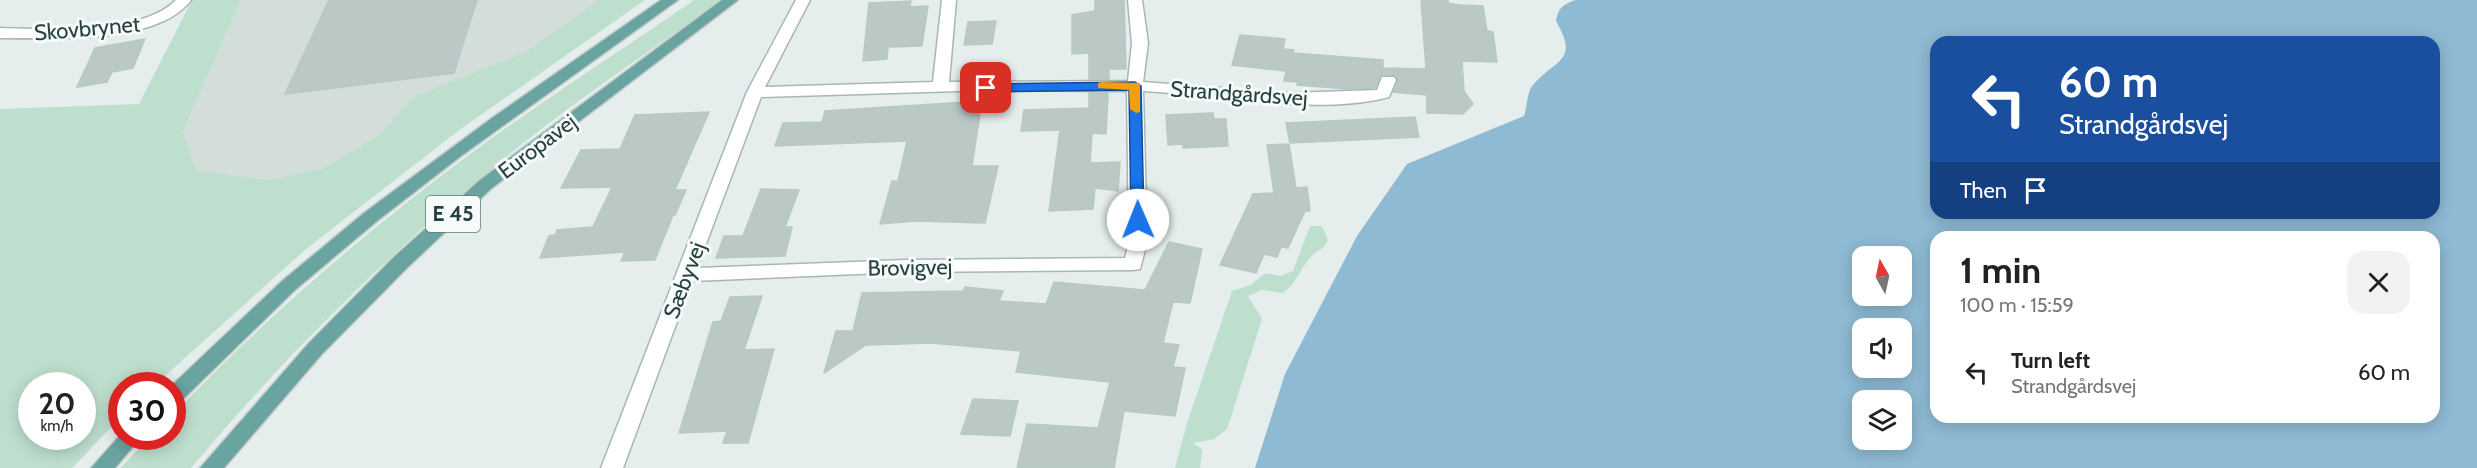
<!DOCTYPE html>
<meta charset="utf-8">
<style>
:root{--surface:#fff;--page:#f2f2f2;--text:#222;--muted:#767676}
body{margin:0;font-family:Cabin,sans-serif;background:var(--page);color:var(--text);height:100vh;display:flex;flex-direction:column;font-size:22px;white-space:nowrap}
*{box-sizing:border-box;margin:0}
p{font-size:20px;color:var(--muted)}
.icon{flex:none;width:33px;height:33px;fill:none;stroke:currentColor;stroke-width:2;stroke-linecap:round;stroke-linejoin:round}
.map{position:relative;flex:1;overflow:hidden}
.sheet{position:absolute;left:1930px;top:231px;width:510px;height:192px;display:flex;flex-direction:column;background:var(--surface);border-radius:18px;box-shadow:0 3px 15px #0003}
.sheet>*{flex:none}
.guide{position:absolute;left:1930px;top:36px;width:510px;height:183px;border-radius:18px;box-shadow:0 3px 15px #0003;background:#1a4fa0;color:#fff;overflow:hidden}
.needle{width:39px;rotate:351deg}
.buttons{position:absolute;left:1852px;top:246px;display:grid;gap:12px}
.buttons a{display:grid;place-items:center;width:60px;height:60px;border-radius:12px;background:var(--surface);box-shadow:0 3px 15px #0003;font-size:30px}
.speed{position:absolute;left:18px;top:372px;display:flex;gap:12px;font-size:30px;font-weight:700;text-align:center}
.speed>*{display:grid;place-content:center;width:78px;height:78px;border-radius:50%;background:var(--surface);box-shadow:0 3px 15px #0003;line-height:1}
.speed small{font-size:15px;font-weight:400}
.speed .limit{border:9px solid #d22;background:#fff;color:#111}
.pin{position:absolute;display:grid;place-items:center;width:51px;height:51px;color:#fff;margin:-26px;border-radius:12px;box-shadow:0 3px 9px #0006}
.me{position:absolute;width:66px;margin:-33px;rotate:359deg;stroke-linejoin:round;filter:drop-shadow(0 0 4px #0008)}
.turn{display:flex;align-items:center;gap:21px;height:126px;padding:0 30px;font-size:27px}
.turn .icon{width:78px;height:78px;stroke-width:2.5}
.turn b{display:block;font-size:42px;line-height:51px}
.then{display:flex;align-items:center;height:57px;padding:0 30px;background:#0003;gap:12px;font-size:22px}
.round{display:grid;place-items:center;flex:none;width:63px;height:63px;border-radius:18px;background:var(--page)}
.overview{display:flex;align-items:center;justify-content:space-between;height:102px;padding:0 30px}
h1{font-size:36px;font-weight:700;line-height:45px}
ul{padding:0;list-style:none}
li{display:flex;align-items:center;gap:18px;height:78px;padding:0 30px}
li div{flex:1}
li b{display:block;font-size:22px}
li em{font-style:normal}
.map>svg:first-child{display:block}
.built{fill:#d3dedb}
.green{fill:#bedfce;fill-rule:evenodd}
.water{fill:#8ebad3;fill-rule:evenodd}
.building{fill:#bac9c6;stroke:#b7c8c5;stroke-width:1.5}
.lines{fill:none;stroke-linecap:round;stroke-linejoin:round}
.minor-casing{stroke:#a7b7b5;stroke-width:3}
.major-casing{stroke:#c2cac9;stroke-width:3}
.minor{fill:#fff;fill-rule:evenodd}
.major{fill:#6aa4a1;fill-rule:evenodd}
.route{fill:#1a73e8;stroke:#114b97;stroke-width:1.5}
.slow{fill:#f59e0b}
.labels{text-anchor:middle;stroke-width:6;stroke-linejoin:round;paint-order:stroke}
.shield{fill:#f6faf9;stroke:#637877;stroke-width:1.5}
.shield-label{font-size:21px;font-weight:bold;fill:#24413f}
.street-label{font-size:22px;fill:#24413f;stroke:#f6faf9}
</style>
<div class="map">
<svg width="2477" height="468" viewBox="0 0 2477 468">
<rect width="100%" height="100%" fill="#e5eeec"/>
<path class="built" d="M241,0H599L525,52L415,96L377,136L323,168L269,180L196,170L183,131Z"/>
<path class="green" d="M192,0H241L183,131L196,170L269,180L323,168L377,136L415,96L525,52L599,0H645L458,131L306,249L155,385L122,386L121,417L72,468H0V109L139,104ZM32,386H82V436H32Z
M694,0H721C655,48 586,93 522,144C401,241 291,349 191,468H120L150,437L172,436L173,414C266,318 369,228 477,149C548,97 622,50 694,0Z
M1310,226H1322L1328,240C1322,252 1316,250 1309,259C1298,272 1298,282 1283,293L1262,290L1248,296L1262,319L1227,429L1214,439L1193,443L1202,449L1200,468H1175L1187,423L1232,291L1250,285L1266,273L1280,276L1293,271Z"/>
<path class="water" d="M1576,0H2477V468H1255L1285,374L1357,236L1407,164L1524,116C1527,108 1527,91 1533,85C1555,59 1580,62 1556,21C1558,8 1563,4 1576,0ZM1936,42H2434V213H1936ZM1936,237H2434V417H1936ZM1863,256H1902V296H1863ZM1863,328H1902V368H1863ZM1863,400H1902V440H1863Z"/>
<path class="building" d="M329,0H477L454,73L285,94Z
M1095,0H1124L1126,69H1109V79H1089V53L1072,54V15L1095,11Z
M1421,0H1448V3L1459,5L1483,6L1487,31L1493,32L1497,62L1462,61L1464,91L1473,104L1463,114L1427,113V95L1393,92L1398,81L1394,75H1381L1375,88L1348,89L1297,85L1298,82L1284,81L1286,71L1232,65L1240,35L1285,39L1283,49L1294,50L1293,53L1383,60V68L1426,69Z
M911,1L910,7L928,6L922,46L888,47L887,59L863,61L869,3Z
M996,21L992,44L964,45L968,22Z
M145,39L133,68L112,72L107,82L77,87L95,48Z
M1089,93H1108L1106,134L1092,133L1090,163L1120,162L1118,191L1095,188L1093,209L1049,211L1060,130L1021,131L1024,110L1089,108Z
M982,101L972,166H998L985,223L915,221L880,224L892,181H898L907,141L775,146L783,123L822,122L825,111Z
M709,112L675,190H686L675,215H673L655,260L621,261L625,252L540,258L549,236L555,235L557,230L593,227L612,187L561,188L581,150L620,149L635,115Z
M1213,113L1214,119H1226L1228,146L1183,148V144L1168,145L1166,115Z
M1415,117L1419,137L1290,143L1286,123Z
M1289,144L1296,188L1307,187L1310,211H1305L1288,248L1281,247L1277,257L1264,254L1256,273L1220,265L1253,194L1274,193L1267,145Z
M761,189L799,190L785,227H792L785,256L716,258L724,236H743Z
M1169,242L1202,249L1190,303L1173,302L1163,343L1179,345L1173,367L1185,368L1175,416L1124,411L1114,468H1017L1027,424L1098,428L1110,382L1016,372L1021,351L932,343L866,345L824,373L836,331H853L862,293L963,291L965,287L1003,291L999,301L1046,304L1054,282L1145,290Z
M762,296L744,350L774,349L748,443H723L727,431L679,433L713,322L721,321L730,297Z
M973,399L1018,401L1010,436L961,434Z"/>
<g class="lines">
<g class="minor-casing">
<path id="minor" d="M176,0H191C158,45 51,38 0,38V28C48,29 140,36 176,0Z
M796,0H810L765,87L933,82L942,0H956L949,82L1128,81L1132,43L1128,0H1142L1148,43L1143,82L1290,93L1377,90L1382,77H1394L1396,80L1389,97C1316,116 1219,95 1143,91L1147,242L1140,269L1133,270L906,272L692,281L623,468H601L747,92ZM992,90L1127,91L1129,242L1125,258L906,260L697,268L761,97Z"/>
</g>
<g class="major-casing">
<path id="major" d="M661,0H678L461,156L377,221L295,290L179,403L172,405L171,386L282,281L364,213L492,118Z
M722,0H738L492,188L408,267L322,354L224,468H200L308,344L394,257L480,180Z
M122,433V436H142L115,468H91Z"/>
</g>
<use href="#minor" class="minor"/>
<use href="#major" class="major"/>
</g>
<path class="route" d="M1135,82L1141,86L1144,220L1138,224L1131,220L1129,90L986,92L980,88L986,84Z"/>
<path class="slow" d="M1102,82L1140,83V112L1136,113L1130,109L1129,90L1098,88V83Z"/>
<g class="labels">
<rect class="shield" x="426" y="196" width="54" height="36" rx="4.5"/>
<g class="shield-label">
<text x="453" y="221">E 45</text>
</g>
<g class="street-label">
<text transform="translate(87 28) rotate(-5)" y="8">Skovbrynet</text>
<text transform="translate(1239 93) rotate(4)" y="8">Strandgårdsvej</text>
<text transform="translate(537 146) rotate(-37)" y="8">Europavej</text>
<text transform="translate(910 267) rotate(-1)" y="8">Brovigvej</text>
<text transform="translate(684 280) rotate(-69)" y="8">Sæbyvej</text>
</g>
</g>
</svg>
<div class="buttons">
<a><svg class="needle" viewBox="-14 -14 28 28"><path d="M0-13l5 13h-10z" fill="#e53935"/><path d="M0 13l5-13h-10z" fill="#767676"/></svg></a>
<a><svg class="icon" aria-label="sound" viewBox="0 0 24 24"><path d="M4 9h4l5-4v14l-5-4H4zM17 9q2 3 0 6"/></svg></a>
<a><svg class="icon" aria-label="layers" viewBox="0 0 24 24"><path d="M12 4l9 5-9 5-9-5zM3 14l9 5 9-5"/></svg></a>
</div>
<div class="speed"><div>20<small>km/h</small></div><div class="limit">30</div></div>
<div class="pin" style="left:986px;top:88px;background:#d93025"><svg class="icon" aria-label="arrive" viewBox="0 0 24 24"><path d="M6 21V4h12l-3 4 3 4H6"/></svg></div>
<svg class="me" style="left:1138px;top:220px" viewBox="-20 -20 40 40"><circle r="19" fill="#fff"/><path d="M0-13L10 11 0 6-10 11z" fill="#1a73e8"/></svg>
<div class="guide">
<div class="turn"><svg class="icon" aria-label="left" viewBox="0 0 24 24"><path d="M17 20v-9H6M10 6l-5 5 5 5"/></svg><div><b>60 m</b>Strandgårdsvej</div></div>
<div class="then">Then<svg class="icon" aria-label="arrive" viewBox="0 0 24 24"><path d="M6 21V4h12l-3 4 3 4H6"/></svg></div>
</div>
<section class="sheet">
<div class="overview"><div><h1>1 min</h1><p>100 m · 15:59</p></div><a class="round"><svg class="icon" aria-label="close" viewBox="0 0 24 24"><path d="M6 6l12 12M18 6L6 18"/></svg></a></div>
<ul>
<li><svg class="icon" aria-label="left" viewBox="0 0 24 24"><path d="M17 20v-9H6M10 6l-5 5 5 5"/></svg><div><b>Turn left</b><p>Strandgårdsvej</p></div><em>60 m</em></li>
</ul>
</section>
</div>
